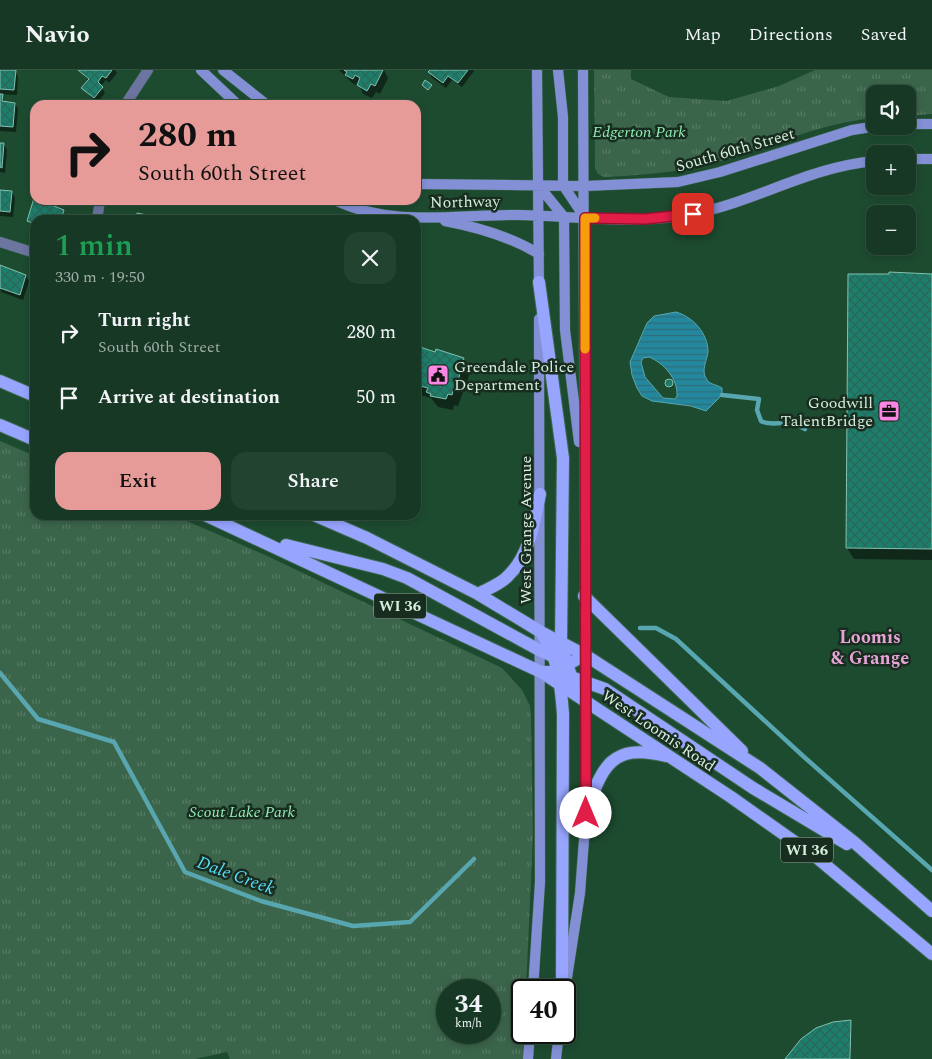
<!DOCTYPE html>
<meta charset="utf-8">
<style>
:root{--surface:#163824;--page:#234331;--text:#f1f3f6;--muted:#9eaca6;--line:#355241;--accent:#e69b98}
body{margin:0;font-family:Spectral,serif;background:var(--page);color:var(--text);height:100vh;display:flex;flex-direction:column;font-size:19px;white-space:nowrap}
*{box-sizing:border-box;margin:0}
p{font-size:16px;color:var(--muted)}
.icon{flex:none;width:28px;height:28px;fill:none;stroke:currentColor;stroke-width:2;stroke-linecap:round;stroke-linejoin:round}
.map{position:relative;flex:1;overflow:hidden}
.details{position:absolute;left:30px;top:145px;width:391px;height:305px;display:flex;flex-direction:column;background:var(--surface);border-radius:15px;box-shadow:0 2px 8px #0003,0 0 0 1px var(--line)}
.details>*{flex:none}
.hud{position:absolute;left:30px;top:30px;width:391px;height:105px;border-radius:15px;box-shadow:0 2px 8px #0003,0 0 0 1px var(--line);background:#e69b98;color:#111;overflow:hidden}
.controls{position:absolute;left:866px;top:15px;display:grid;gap:10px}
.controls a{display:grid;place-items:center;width:50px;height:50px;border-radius:10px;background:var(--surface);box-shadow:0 2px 8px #0003,0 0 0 1px var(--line);font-size:25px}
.speed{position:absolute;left:436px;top:909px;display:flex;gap:10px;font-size:25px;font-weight:700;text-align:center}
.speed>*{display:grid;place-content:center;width:65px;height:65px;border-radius:50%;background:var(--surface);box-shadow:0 2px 8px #0003,0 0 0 1px var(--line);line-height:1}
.speed small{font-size:12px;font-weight:400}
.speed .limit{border:2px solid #111;border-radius:8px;background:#fff;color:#111}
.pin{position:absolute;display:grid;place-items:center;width:42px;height:42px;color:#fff;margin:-21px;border-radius:10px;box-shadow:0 2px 8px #0006}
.me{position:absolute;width:55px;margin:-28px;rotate:0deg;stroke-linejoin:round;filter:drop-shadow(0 0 4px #0008)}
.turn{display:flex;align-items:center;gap:18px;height:105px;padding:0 25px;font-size:22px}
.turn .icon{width:65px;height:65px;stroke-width:2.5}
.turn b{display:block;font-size:35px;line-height:42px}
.round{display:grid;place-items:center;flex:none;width:52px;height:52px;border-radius:15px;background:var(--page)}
.head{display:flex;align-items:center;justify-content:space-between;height:85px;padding:0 25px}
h1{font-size:30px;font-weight:600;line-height:38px;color:#1e9e55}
.button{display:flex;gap:10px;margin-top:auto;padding:10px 25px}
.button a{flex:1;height:58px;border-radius:15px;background:var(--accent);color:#111;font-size:20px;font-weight:600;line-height:58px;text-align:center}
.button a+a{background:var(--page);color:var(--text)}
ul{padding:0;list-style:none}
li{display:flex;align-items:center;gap:15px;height:65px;padding:0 25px}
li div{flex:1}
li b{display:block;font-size:19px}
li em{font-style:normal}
header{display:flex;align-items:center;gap:30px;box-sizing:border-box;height:70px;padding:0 25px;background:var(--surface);border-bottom:1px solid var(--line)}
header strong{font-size:24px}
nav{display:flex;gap:28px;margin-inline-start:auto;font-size:18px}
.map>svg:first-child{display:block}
.park{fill:url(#park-tufts);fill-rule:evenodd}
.water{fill:url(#water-rules);stroke:#58a6b0;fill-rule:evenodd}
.shadow{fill:#0007}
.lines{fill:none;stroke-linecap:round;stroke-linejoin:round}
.stream{stroke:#58a6b0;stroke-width:4.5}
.building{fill:url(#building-cross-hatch);stroke:#83c1b1}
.street-casing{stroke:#3e684f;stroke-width:11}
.secondary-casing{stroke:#3e684f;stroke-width:11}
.primary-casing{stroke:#3e684f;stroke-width:14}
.street{stroke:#6c74a0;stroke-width:10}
.secondary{stroke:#8490d6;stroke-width:10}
.primary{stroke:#97a5ff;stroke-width:12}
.route-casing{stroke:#92132f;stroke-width:12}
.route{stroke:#e11d48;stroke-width:9}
.slow{stroke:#f59e0b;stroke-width:9}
.labels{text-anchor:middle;stroke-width:5;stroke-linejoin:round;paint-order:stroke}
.shield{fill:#182c1f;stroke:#9cb4a4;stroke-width:1}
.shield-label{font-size:15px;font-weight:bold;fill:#d5eedd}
.park-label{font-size:16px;font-style:italic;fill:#8eedb2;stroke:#182c1f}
.street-label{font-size:16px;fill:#d5eedd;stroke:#182c1f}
.poi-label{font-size:16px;fill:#d5eedd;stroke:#182c1f;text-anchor:start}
.neighbourhood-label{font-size:18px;font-weight:bold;fill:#e7a5d7;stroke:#182c1f}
.water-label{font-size:18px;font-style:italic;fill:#55dcfb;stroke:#182c1f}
</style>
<header>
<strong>Navio</strong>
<nav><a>Map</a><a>Directions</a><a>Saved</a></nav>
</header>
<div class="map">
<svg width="932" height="989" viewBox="0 0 932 989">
<defs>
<pattern id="park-tufts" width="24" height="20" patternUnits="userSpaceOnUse" patternTransform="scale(1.25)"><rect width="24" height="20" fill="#3b654b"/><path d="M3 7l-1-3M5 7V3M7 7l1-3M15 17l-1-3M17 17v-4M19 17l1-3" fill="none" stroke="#567b64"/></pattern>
<pattern id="water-rules" width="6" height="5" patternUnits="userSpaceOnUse" patternTransform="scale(1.25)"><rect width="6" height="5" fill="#23879d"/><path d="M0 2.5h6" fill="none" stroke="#2f6d79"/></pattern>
<pattern id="building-cross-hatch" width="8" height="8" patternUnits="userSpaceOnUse" patternTransform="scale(1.25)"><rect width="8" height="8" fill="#1c7f6c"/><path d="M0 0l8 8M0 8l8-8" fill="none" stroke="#2c6659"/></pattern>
</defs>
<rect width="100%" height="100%" fill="#1d4b30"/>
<path class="park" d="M594,0H631V9L669,27L727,31L779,16L815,0H932V44L908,46V24H875V48C825,52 780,73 732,88C690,101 649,105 604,107L598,104L595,98Z
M0,371L35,386V445H173L265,485L502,598L522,620L530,636L531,647L533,765L526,920H522L523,989H230L227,982L195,989H0ZM448,920H490V962H448Z"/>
<path class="water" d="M676,242C693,247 708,263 708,282C707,290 701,301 706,308C709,315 716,314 722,318V325L706,341L691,336L652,331L642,326L637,318L632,305L630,292L647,253L654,246ZM649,287C664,293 678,309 677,326L675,329L663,328L645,307L641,292L643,288Z"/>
<path class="shadow" d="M0,0H15L18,7L17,25L1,24L5,33L15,34L18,39L16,62L0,61Z
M79,0H115L117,3L109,13L106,10L101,16L105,23L97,33L83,19L89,11Z
M339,0H384L388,8L380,24L376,22L372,28L363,24L360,17L352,13Z
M431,0H473L474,1L462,17L452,10L446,18L432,8L429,2Z
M0,74H4L7,80L5,103L0,102Z
M0,121L12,123L15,128L13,147L0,146Z
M63,141L66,150H35V157L29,151Z
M0,196L26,206L29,211L23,230L1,222Z
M932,205V490L854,489L847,478Z
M416,275L422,279L463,289L470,300L465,322H463L458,336L454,335L453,340L438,337L431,328L420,325L416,338Z
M670,310L673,317L670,318L666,311Z
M850,952L851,989H787L802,969Z"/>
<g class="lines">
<path class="stream" d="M722,325L759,329L757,340L761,351C774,358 785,347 805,359
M640,558H656L676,569L803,686L932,800
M0,603L38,649L114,672L185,802L261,831L353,856L410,852L474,789"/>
</g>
<path class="building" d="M0,0H16L14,20L0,19Z
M78,0H112L106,8L102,6L98,12L103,17L94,28L81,18L89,9Z
M344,0H383L375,16L371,14L367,21L357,15L360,8L355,5L353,9L345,5L347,2Z
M430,0H468L458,13L448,6L443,13L428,2Z
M425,10L432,15L428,20L422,15Z
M0,24H3L2,31L15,33L13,57L0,56Z
M0,73H4L2,98L0,97Z
M0,120L12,121L10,142L0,141Z
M34,128L64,140L61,150H35V154L27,151Z
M137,143L157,147L156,150H136Z
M0,195L26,205L20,225L0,218Z
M889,202L932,204V479L846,478L848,204H889Z
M416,272L423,278L435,282L436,279L464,288L458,311H456L452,325L448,324L446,329L430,326L431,324L426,322L428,318L416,315Z
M665 313a4 4 0 1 1 8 0a4 4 0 1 1-8 0Z
M851,950L850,989H785L801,969L816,958L833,952Z"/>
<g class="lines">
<g class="street-casing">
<path id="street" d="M125,35L148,0
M97,150L100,130
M0,172L35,183"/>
</g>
<g class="secondary-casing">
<path id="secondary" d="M201,0L238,35
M223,0L267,35
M537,0L539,219
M558,0L563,47V115L585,148
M908,54H932
M908,89H932
M416,114L585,116L678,112L720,102L852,60L878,56
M538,115L564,147L565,260L579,372
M335,130C392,158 458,144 519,145C576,146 636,155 693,144C758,131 808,97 875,91
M445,151C477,157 511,167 539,184
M566,914L580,823L586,743L583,0
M533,920L540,812L539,249
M528,989L530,962
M556,989L559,962"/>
</g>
<g class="primary-casing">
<path id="primary" d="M539,212L563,388L561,574L571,606L584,628
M0,311L35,326
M0,355L35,370
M205,445L541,602L731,727L816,787L932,884
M314,445L367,468L478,524L541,562L585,585L760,698L855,773L932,841
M286,475L383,499L407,508L541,581L566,592H572L585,585
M478,524C487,519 501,514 508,506C530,485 534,453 540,424
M584,526L742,681
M542,564C558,586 561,617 563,644L562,920
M541,602H557L605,619L753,718L847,774
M586,743C602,698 610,672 666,686"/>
</g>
<use href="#street" class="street"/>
<use href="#secondary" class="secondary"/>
<use href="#primary" class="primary"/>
</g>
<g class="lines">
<g class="route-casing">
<path id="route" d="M586,743L585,148L645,149L693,144"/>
</g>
<use href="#route" class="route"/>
<path class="slow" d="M585,279V148H595"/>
</g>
<defs>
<g id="civic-square" transform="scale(1.125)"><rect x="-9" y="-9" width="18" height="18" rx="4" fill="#fc86e3" stroke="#182c1f"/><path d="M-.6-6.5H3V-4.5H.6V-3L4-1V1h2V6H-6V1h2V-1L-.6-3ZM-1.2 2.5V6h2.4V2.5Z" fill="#111"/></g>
<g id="office-square" transform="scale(1.125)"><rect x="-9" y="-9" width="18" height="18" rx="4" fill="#fc86e3" stroke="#182c1f"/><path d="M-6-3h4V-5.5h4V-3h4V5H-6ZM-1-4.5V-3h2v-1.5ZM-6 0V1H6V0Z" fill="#111"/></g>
</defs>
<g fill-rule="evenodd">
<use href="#civic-square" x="438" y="305"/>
<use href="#office-square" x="889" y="341"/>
</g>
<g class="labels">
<g class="shield">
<rect x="374" y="523.5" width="52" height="25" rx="4"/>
<rect x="781" y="767.5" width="52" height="25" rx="4"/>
</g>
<g class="shield-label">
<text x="400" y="541">WI 36</text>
<text x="807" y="785">WI 36</text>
</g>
<g class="park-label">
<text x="639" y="67">Edgerton Park</text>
<text x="242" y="747">Scout Lake Park</text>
</g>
<g class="street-label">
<text transform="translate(735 79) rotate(-16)" y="6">South 60th Street</text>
<text transform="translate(465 131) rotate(-1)" y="6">Northway</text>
<text transform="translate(525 460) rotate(-90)" y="6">West Grange Avenue</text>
<text transform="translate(659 660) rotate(34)" y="6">West Loomis Road</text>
</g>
<g class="poi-label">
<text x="454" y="302">Greendale Police<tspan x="454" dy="18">Department</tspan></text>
<text x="873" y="338" text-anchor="end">Goodwill<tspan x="873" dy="18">TalentBridge</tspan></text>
</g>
<g class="neighbourhood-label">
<text x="870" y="573">Loomis<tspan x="870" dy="21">&amp; Grange</tspan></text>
</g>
<g class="water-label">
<text transform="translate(236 805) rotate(20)" y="6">Dale Creek</text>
</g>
</g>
</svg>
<div class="controls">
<a><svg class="icon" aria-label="sound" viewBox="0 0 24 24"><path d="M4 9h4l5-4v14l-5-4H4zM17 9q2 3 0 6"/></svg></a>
<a>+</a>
<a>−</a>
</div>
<div class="speed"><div>34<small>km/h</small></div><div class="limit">40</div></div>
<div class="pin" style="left:693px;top:144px;background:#d93025"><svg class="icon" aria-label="arrive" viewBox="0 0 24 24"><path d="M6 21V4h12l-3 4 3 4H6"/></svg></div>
<svg class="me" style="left:586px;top:743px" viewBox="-20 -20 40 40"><circle r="19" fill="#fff"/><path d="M0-13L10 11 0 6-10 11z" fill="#e11d48"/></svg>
<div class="hud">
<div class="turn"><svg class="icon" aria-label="right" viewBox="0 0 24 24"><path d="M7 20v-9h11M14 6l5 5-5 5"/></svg><div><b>280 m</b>South 60th Street</div></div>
</div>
<section class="details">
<div class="head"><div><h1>1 min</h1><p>330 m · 19:50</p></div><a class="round"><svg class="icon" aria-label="close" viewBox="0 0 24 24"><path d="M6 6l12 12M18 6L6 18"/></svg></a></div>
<ul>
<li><svg class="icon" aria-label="right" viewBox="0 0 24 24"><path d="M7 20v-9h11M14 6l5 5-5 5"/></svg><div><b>Turn right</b><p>South 60th Street</p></div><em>280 m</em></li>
<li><svg class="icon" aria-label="arrive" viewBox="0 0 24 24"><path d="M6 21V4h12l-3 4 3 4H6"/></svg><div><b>Arrive at destination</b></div><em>50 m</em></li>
</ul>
<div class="button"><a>Exit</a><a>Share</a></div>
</section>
</div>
